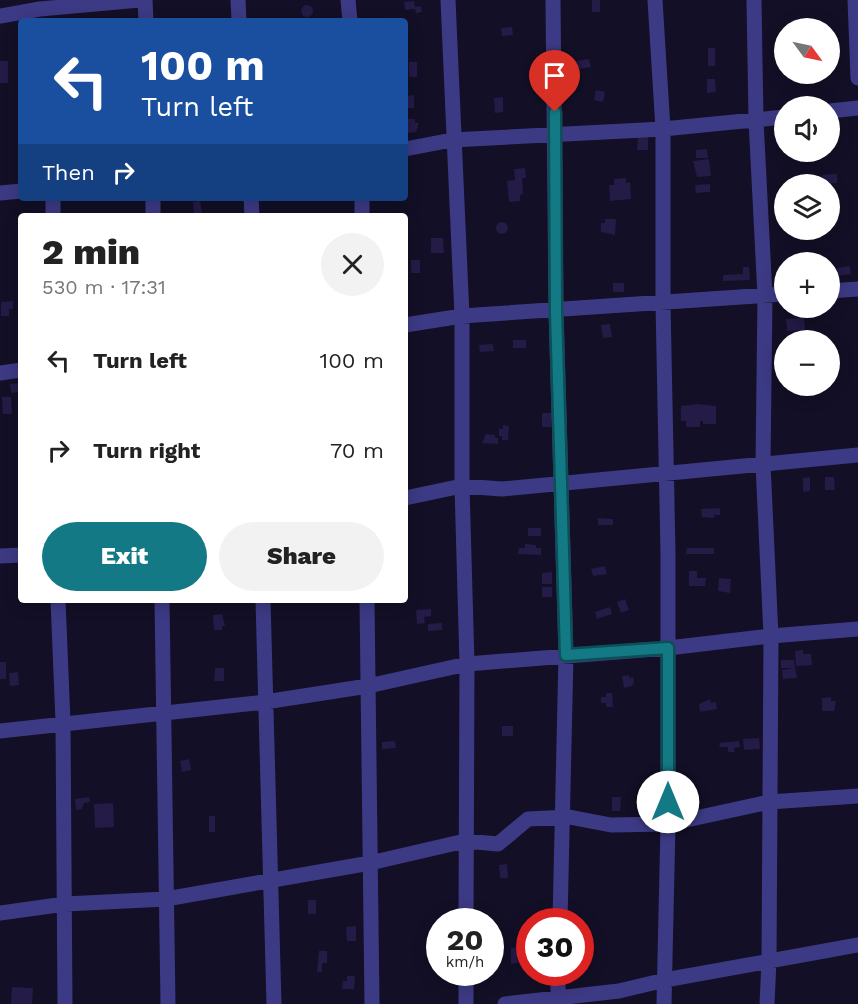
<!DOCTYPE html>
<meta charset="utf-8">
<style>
:root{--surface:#fff;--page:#f2f2f2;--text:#222;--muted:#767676;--accent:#137a85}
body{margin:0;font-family:"Work Sans",sans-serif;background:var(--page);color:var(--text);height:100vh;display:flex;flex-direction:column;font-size:22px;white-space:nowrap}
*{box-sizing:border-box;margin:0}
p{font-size:20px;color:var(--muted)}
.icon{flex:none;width:33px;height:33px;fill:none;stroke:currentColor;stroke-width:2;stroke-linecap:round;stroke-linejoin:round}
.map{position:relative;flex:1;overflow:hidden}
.side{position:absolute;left:18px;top:213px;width:390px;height:390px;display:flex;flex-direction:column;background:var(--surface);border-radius:6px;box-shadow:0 3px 15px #0003}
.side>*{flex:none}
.top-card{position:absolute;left:18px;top:18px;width:390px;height:183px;border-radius:6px;box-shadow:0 3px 15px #0003;background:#1a4fa0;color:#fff;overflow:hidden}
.needle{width:39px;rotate:123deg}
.tools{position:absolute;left:774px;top:18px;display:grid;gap:12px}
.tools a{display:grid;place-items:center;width:66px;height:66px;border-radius:50%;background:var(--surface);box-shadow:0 3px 15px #0003;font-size:30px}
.speed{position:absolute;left:426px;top:908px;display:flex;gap:12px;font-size:30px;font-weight:700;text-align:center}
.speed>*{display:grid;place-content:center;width:78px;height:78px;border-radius:50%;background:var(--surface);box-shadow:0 3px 15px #0003;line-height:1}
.speed small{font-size:15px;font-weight:400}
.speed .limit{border:9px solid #d22;background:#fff;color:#111}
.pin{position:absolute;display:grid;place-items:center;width:51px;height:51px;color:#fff;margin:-62px -26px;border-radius:50% 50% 50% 0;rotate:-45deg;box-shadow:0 0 6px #0007}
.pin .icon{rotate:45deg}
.me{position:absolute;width:66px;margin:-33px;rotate:0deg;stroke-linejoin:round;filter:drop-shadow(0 0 4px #0008)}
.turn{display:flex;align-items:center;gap:21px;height:126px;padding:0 24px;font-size:27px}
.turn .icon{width:78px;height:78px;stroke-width:2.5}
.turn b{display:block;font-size:42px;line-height:51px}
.then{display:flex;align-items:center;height:57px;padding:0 24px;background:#0003;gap:12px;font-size:22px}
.round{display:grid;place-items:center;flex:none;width:63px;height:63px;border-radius:32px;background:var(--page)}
.headline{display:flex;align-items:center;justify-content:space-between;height:102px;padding:0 24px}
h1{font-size:36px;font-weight:800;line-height:45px}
.button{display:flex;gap:12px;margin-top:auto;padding:12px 24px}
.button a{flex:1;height:69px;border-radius:36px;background:var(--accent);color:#fff;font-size:24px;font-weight:800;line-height:69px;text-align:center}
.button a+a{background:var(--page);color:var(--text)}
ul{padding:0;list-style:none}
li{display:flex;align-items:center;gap:18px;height:90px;padding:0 24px}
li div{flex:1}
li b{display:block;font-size:22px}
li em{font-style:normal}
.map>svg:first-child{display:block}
.building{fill:#241b47}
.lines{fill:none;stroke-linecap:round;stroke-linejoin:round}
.minor{stroke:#3d3a85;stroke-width:15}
.route-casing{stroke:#0c4f56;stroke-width:15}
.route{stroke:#137a85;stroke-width:10}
</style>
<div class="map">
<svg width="858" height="1004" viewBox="0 0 858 1004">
<rect width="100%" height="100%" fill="#130f26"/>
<path class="building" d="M592,0H600V12H592Z
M414,1L415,7L421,6L422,12L416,13L415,9L405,10L404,2Z
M301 11a6 6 0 1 1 12 0a6 6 0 1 1-12 0Z
M803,19L804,28H792L791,20Z
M512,27L513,35L502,36L501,28Z
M708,48H715V66H708Z
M589,59L591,67L574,70L572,62Z
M0,61H8V83H0Z
M409,62H417V77H409Z
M707,79H715L716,92L707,93Z
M596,90L605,92L603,102L594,100Z
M414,95V108H406V96Z
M503,97V112L495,113L494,98Z
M407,119H415V123H419L416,132L407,133Z
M638,135H648V150H637Z
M707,149L708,158H696V150Z
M709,159L711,176L697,177L693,161Z
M525,168L526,178H522L523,194L520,195V201L509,202L507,181L515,180L514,169Z
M834,174H837V183L822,184V175Z
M626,178V183L630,182L631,199L610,201L609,185H614V179Z
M710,184V192L696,193L695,185Z
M200,201L202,214L194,215L193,202Z
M605,219H616L615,235L601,232V223H605Z
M496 228a6 6 0 1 1 12 0a6 6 0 1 1-12 0Z
M431,238H443L444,253H431Z
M411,260H420V273H411Z
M850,266L851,274L838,276L837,268Z
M743,267H749L750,280L723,281V275L743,274Z
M613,283H624V292H613Z
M13,301V309H9V316H1V302Z
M804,318L805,330L787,331L786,319Z
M610,324L612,337L603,338L601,325Z
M513,340H526V348H513Z
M493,344L494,351L480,352L479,345Z
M21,383V392L11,393L10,384Z
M2,397H11L12,414H3Z
M698,404L716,406V424H703V421H700V427H686V421H681V406Z
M542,413H552L551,427H542Z
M503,425L509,426L508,440H502V436H499V429H503Z
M486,434L495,435V438H498V444L482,443Z
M810,477V491L803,492V478Z
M825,477H834L835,490H825Z
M720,508V515H714V518L702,517L701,509Z
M598,518L613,519V525H598Z
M528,528H541V536H528Z
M525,544L536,545V548H541V555L518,554L519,548H525Z
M687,548H714V554H686Z
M605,566L607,574L593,576L591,569Z
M689,571H697V578H706L705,586H689Z
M552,572V584H542V573Z
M719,578L731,579L730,593L718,591Z
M542,587H552V597H542Z
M625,599L629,610L621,613L617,602Z
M610,607L612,614L597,619L595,612Z
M431,609V616L424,617L425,623L417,624L416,610Z
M222,614L225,626H222V630H214L213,615Z
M442,623V630L428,631V624Z
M803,650V654H811L812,665L796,666L795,651Z
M781,660H794L795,668H781Z
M0,662H6V679H0Z
M215,668H224V681H214Z
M795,668L797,678L783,679L782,670Z
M18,672L19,685L10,686L9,673Z
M629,675V678L633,677L634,683L632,686L624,688L622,676Z
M606,693H612L613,707H606V703H601V697H606Z
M831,697V701H836L834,711H822V698Z
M710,699L711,703L716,702L717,709L700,712L699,704Z
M502,726H513V736H502Z
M759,738L760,749L744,750L743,739Z
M395,741L396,748L382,749V742Z
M739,741L740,747L734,748L735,752H728V747H720L719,743Z
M189,759L191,770L182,772L180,761Z
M89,797L90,802L84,803L82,809L76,810L75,799Z
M612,797H621L620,811H612Z
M113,803L114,827L95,828L94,804Z
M209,816H215V832H209Z
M507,864L508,878H500L499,865Z
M308,900H316V914H308Z
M356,926V941H347L346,927Z
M511,948H517L518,963L511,964Z
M319,951H327V963H322V972H317Z
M347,976H355L354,989H342L343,981H347Z
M12,987L33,988L32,1004H11Z"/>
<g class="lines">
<path class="minor" d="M145,0L146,21
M238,0L239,21
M348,0L350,21
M448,0L462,316V486L467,664L466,921
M553,0L556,311L566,655L560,921
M655,0L663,129V303L668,553V824L664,1004
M754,0L756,120L765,296L763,464L771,636L769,961L767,1004
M855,0L858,78
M0,16L40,9L140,0
M830,111L858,108
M405,149L452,140L663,129L784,117
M0,193L21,191
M53,198V216
M251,198L252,216
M362,198V216
M153,216V198
M830,291L858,289
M405,325L462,316L784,294
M0,373L21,370
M405,498L462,486L502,489L858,455
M0,556L21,555
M58,600L63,722L65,1004
M162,600L168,1004
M263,600L274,1004
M367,600L372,1004
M0,731L265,702L368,686L467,664L668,648L771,636L858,629
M0,913L65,904L166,899L370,863L465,841L498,844L528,819L569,817L611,825L668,824L769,802L858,796
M466,972V1004
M505,1004L619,991L665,980L858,945
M558,1004V972"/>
</g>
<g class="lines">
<g class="route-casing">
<path id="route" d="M555,112L556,311L566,655L668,648V802"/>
</g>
<use href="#route" class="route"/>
</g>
</svg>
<div class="tools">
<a><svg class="needle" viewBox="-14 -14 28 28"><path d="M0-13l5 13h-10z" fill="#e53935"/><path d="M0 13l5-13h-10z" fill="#767676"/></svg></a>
<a><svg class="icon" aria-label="sound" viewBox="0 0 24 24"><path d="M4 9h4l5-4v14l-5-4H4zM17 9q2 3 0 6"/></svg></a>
<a><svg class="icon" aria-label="layers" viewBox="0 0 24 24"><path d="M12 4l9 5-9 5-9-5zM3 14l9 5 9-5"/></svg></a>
<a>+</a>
<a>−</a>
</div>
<div class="speed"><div>20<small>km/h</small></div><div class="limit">30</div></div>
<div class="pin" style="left:555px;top:112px;background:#d93025"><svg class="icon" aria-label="arrive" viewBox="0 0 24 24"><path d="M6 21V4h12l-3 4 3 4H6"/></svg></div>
<svg class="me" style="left:668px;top:802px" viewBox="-20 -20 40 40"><circle r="19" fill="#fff"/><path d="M0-13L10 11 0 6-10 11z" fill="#137a85"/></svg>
<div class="top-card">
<div class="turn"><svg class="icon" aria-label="left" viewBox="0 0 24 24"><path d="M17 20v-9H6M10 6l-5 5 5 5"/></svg><div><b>100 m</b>Turn left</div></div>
<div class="then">Then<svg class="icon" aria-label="right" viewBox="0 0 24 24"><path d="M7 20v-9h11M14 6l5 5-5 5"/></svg></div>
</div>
<section class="side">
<div class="headline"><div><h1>2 min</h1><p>530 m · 17:31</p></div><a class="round"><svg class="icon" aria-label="close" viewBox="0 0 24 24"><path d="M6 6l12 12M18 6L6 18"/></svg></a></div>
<ul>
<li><svg class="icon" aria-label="left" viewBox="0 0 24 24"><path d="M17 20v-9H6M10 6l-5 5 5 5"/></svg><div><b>Turn left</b></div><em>100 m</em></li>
<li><svg class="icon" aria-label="right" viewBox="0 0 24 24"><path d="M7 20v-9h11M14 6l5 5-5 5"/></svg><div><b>Turn right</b></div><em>70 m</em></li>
</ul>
<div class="button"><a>Exit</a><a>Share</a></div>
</section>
</div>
